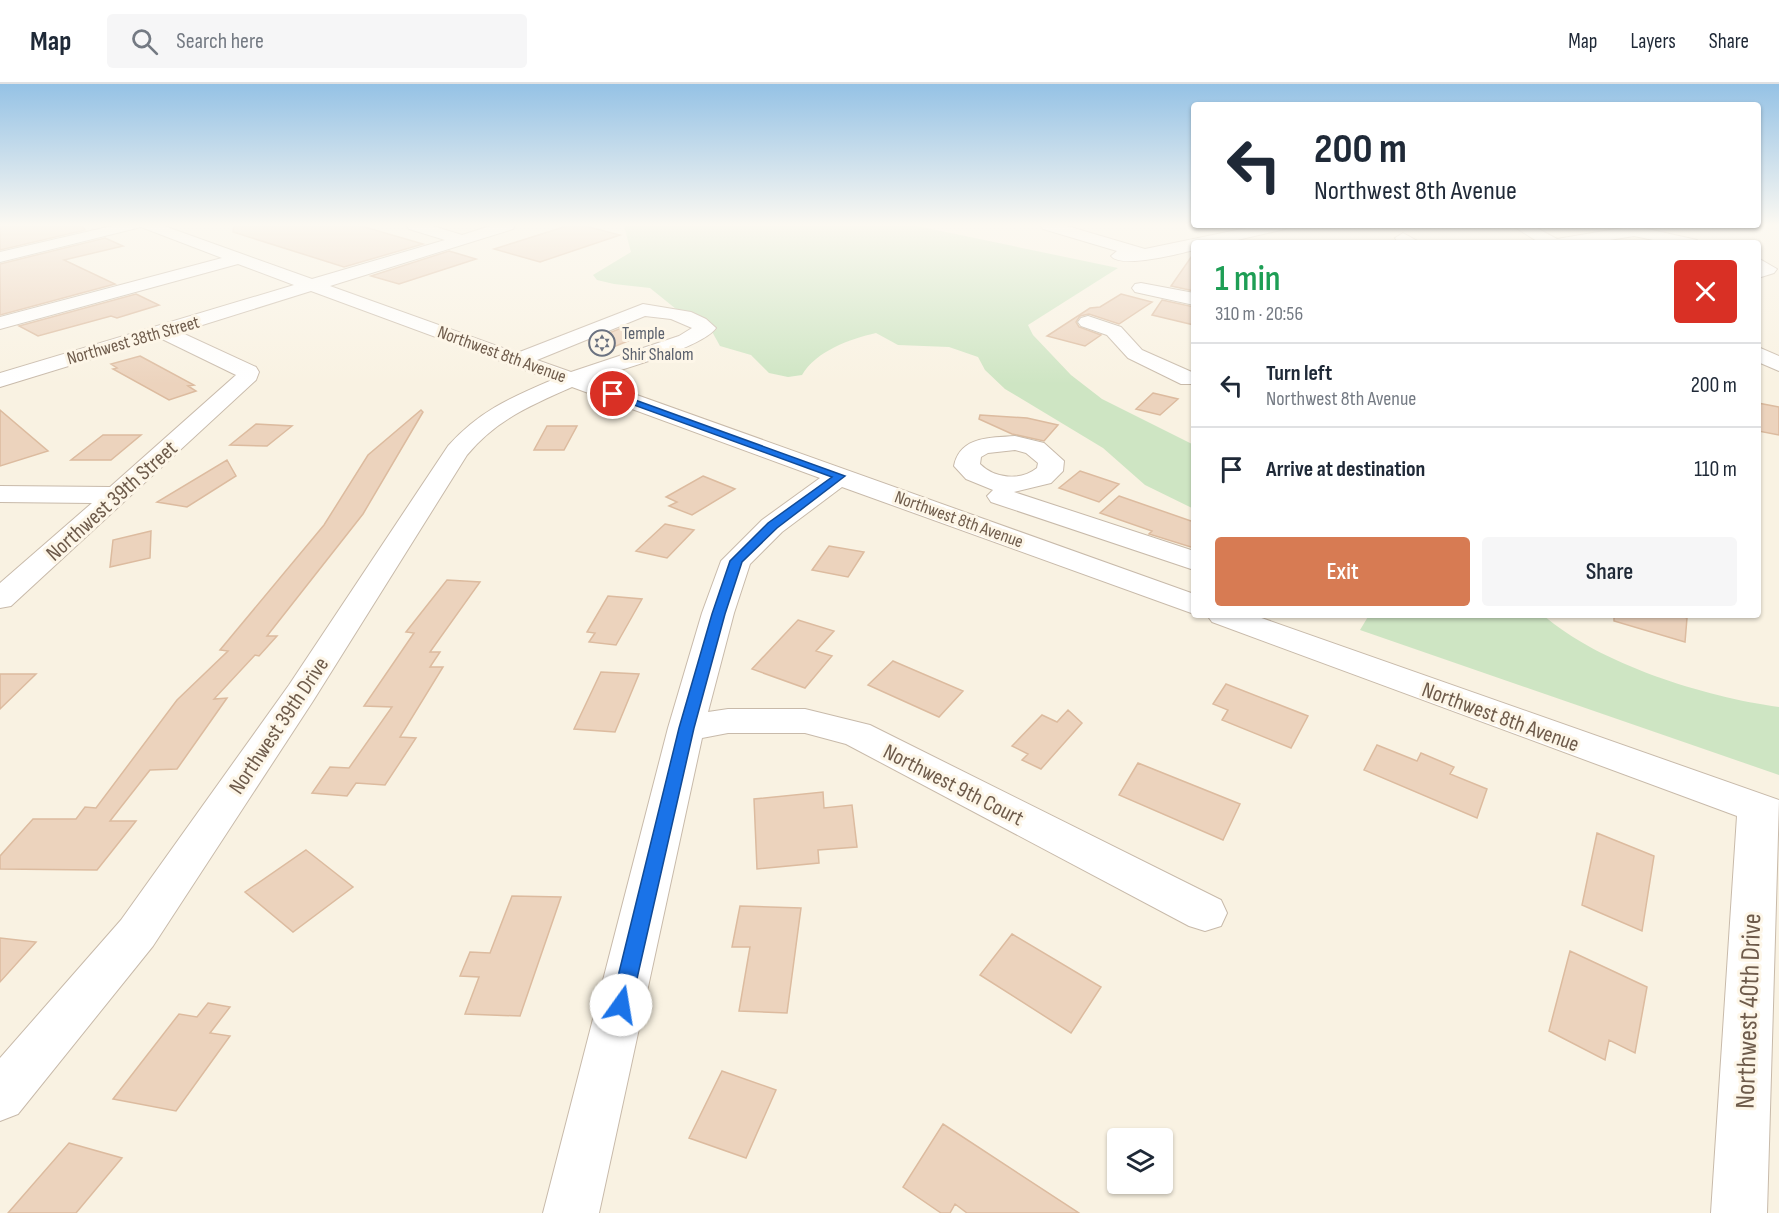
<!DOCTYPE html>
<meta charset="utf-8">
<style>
:root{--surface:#fff;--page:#f6f6f7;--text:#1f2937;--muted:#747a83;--line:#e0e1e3;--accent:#d77b53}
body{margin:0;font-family:"Sofia Sans Condensed",sans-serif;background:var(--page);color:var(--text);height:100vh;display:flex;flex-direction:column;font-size:22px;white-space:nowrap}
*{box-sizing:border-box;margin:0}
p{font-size:20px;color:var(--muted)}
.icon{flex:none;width:33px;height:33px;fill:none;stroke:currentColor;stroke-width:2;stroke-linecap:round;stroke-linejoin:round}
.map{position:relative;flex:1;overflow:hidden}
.side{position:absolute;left:1191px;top:156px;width:570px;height:378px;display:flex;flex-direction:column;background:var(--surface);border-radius:6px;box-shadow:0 2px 4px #0004}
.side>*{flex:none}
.banner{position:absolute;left:1191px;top:18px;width:570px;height:126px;border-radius:6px;box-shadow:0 2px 4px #0004;background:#fff;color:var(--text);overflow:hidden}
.buttons{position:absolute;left:1107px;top:1044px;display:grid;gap:12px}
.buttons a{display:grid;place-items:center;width:66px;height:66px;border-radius:6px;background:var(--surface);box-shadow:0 2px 4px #0004;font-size:30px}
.pin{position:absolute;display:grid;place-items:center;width:51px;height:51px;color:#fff;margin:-26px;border:3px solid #fff;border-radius:50%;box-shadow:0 2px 6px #0007}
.me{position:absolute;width:66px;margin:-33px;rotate:13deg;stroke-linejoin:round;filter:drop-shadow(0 0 4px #0008)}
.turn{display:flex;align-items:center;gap:21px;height:126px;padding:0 24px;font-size:27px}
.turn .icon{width:78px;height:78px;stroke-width:2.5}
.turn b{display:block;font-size:42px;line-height:51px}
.round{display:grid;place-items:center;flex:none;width:63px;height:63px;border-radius:6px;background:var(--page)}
.head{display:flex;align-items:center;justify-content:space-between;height:102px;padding:0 24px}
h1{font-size:36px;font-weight:600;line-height:45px;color:#1e9e55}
.primary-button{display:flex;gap:12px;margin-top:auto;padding:12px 24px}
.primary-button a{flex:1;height:69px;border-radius:6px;background:var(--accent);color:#fff;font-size:24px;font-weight:600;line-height:69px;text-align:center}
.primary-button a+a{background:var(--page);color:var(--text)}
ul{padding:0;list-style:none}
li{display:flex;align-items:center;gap:18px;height:84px;padding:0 24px;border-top:2px solid var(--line)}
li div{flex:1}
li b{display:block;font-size:22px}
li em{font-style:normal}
header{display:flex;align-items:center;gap:36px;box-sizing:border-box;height:84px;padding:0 30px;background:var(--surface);border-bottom:2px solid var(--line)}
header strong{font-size:28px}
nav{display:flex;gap:33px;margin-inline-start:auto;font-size:21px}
.search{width:420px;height:54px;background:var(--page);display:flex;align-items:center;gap:15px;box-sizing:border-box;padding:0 21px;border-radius:6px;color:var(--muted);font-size:22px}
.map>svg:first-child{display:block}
.green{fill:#cee5c3}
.building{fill:#ecd3bd;stroke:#dcbb9f;stroke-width:1.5}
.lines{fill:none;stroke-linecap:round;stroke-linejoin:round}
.minor-casing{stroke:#c8baaa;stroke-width:2}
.minor{fill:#fff;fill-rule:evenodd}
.route{fill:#1a73e8;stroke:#114b97;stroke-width:1.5}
.labels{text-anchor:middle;stroke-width:6;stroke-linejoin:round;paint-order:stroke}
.far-worship-label{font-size:18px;fill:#5b616d;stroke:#fdf6e8;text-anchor:start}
.far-street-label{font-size:18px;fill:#6e5b4b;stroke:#fdf6e8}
.street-label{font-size:22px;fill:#6e5b4b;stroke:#fdf6e8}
.near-street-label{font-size:27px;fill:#6e5b4b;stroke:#fdf6e8}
</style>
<header>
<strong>Map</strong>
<div class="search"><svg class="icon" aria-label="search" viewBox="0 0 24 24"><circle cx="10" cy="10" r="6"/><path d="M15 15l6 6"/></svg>Search here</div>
<nav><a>Map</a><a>Layers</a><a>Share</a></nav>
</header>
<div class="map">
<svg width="1779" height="1129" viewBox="0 0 1779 1129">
<rect width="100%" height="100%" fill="#f9f2e2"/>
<path class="green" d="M624,142H917L1118,184L1028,241L1033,251L1071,291L1102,315L1194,361V425L1145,401L1103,364L1005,305L985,286L978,273L949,263L898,261L876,249C850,255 816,267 802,291L788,293L769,289L751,271L720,262L710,244L681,229L650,204L614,200L597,196L593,191L631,168Z
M1369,531H1543C1599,580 1705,613 1779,623V691L1360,546Z"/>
<path class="building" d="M0,142H82L85,146L0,166Z
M234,142H361L423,160L344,183L233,148Z
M567,142H585L620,151L540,178L494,165Z
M105,154L123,162L64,176L115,200L0,231V180Z
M449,167L476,175L399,200L371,192Z
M1194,169V207L1171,202Z
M136,210L159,221L117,234L111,232L38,252L19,242Z
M1121,210L1152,218L1119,240L1089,230L1080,232L1076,238L1079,243L1101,251L1085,262L1047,252L1090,224L1100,223Z
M1162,216L1194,223V241L1152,231Z
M624,243L645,250L611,264L589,257Z
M140,272L194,301L188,302L196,307L169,316L113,285L117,284L111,280Z
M1153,309L1178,315L1160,331L1136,325Z
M1758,319L1779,323V351L1758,347Z
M0,326L48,367L0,382Z
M421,326L423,328L363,430L267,552H277L259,572L255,571L214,615L227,614L177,685L150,686L110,737H136L97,786L0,785V772L33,735H76L85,723L96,724L177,616L228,567L220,566L324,441L368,371Z
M980,331L1027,334L1058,341L1044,357L1012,350L979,335Z
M256,340L292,342L267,362L230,361Z
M547,342H577L564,366H534Z
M103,351H141L111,376H71Z
M227,376L236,392L187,423L157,418Z
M1080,387L1119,400L1099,418L1059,404Z
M703,392L735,405L692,431L669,422L677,418L666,413Z
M1119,412L1194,438V464L1149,450L1152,447L1100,429Z
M665,440L694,446L667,474L636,467Z
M151,447L150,474L110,483L113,456Z
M829,462L864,468L848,493L812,486Z
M447,496L480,498L430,568H440L430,583H443L400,653L416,654L385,701L356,699L347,712L312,709L330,683L349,684L392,623L364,622L414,549L406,548Z
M608,512L642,515L616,561L589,558L595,549L587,548Z
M1614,531H1677L1687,534L1685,558L1614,537Z
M798,536L834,547L816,567L832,572L805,604L752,585Z
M893,577L963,607L939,633L868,601Z
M601,588L639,590L615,648L574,645Z
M0,590H36L0,625Z
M1226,600L1308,632L1291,664L1222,636L1228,626L1213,620Z
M1068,626L1082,639L1041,685L1022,676L1028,670L1012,662L1042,631L1057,638Z
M1377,661L1417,677L1421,669L1454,683L1450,690L1487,705L1477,734L1364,686Z
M1138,679L1240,720L1223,756L1119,711Z
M823,708L824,724L852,721L857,763L818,766L819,779L757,785L754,715Z
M1597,749L1654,772L1642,847L1582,821Z
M306,766L353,803L293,848L245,808Z
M512,812L561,813L520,932L465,930L479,893L460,892L470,868L490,869Z
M740,822L801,824L787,929L739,927L750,863H732Z
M1012,850L1101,903L1071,949L980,891Z
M0,854L36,858L0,898Z
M1570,867L1647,903L1635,969L1609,956L1605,976L1549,947Z
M208,919L230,923L210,949L230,952L176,1027L113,1015L179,930L197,933Z
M722,987L776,1006L746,1074L689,1054Z
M943,1040L1079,1129H967L955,1120L950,1129H941L903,1103Z
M69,1059L122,1074L76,1129H8Z"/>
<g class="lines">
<g class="minor-casing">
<path id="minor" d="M112,142H164L312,195L445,156L409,145L407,142H433L462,151L490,142H515L513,145L330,202L517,269L643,220L691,228L706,235L716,244C702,264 618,286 592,295L1194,510V530L842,403L782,448L750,480L734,529L708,628L728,625H805L870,641L1221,816L1227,829L1221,842L1205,847L1189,842L846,660L805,649H728L702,654L599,1129H543L668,644L702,529L721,477L762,436L820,394L572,303C530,322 497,335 467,371L313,617L153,862L18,1030L0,1037V974L121,836L289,601L448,362C479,327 510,314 552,296L311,207L180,248L256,283L259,288L256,296L11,522L0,524V499L92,419L0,418V402L110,403L236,291L160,254L0,303V289L294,201L238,180L0,245V233L222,174L141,143L0,178V168ZM645,232L671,235L692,244L679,252L571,288L537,276Z
M1041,142H1067L1145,165L1256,142H1287L1285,145L1224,159H1194V166C1178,170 1121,185 1111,172L1117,167L1043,145Z
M1513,142H1533L1557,155L1634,142L1697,156L1699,159H1668L1634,152L1591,159H1540Z
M1403,149L1421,159L1397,157L1395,154Z
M1758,174L1777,185L1774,189L1758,194Z
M1141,199L1194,209V221L1135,208L1132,204L1135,200Z
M1088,232L1121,243L1142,266L1194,289V300H1181L1128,274L1107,251L1081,242L1078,238L1081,234Z
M1758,263L1779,272V287L1758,278Z
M1015,352L1044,359L1064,377L1063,387L1051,399L1014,408L1194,467V486L991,418L987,412L993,406L966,395L954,382C960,352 990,354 1015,352ZM1015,366L1026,369L1038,379L1037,384C1021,397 995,395 980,380L981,373L988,369Z
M1207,531H1253L1779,716L1767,1129H1711L1737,732L1212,538Z"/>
</g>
<use href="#minor" class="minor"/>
</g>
<linearGradient id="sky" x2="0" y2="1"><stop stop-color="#95c2e5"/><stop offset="0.47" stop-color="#fcf9f2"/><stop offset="1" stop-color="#fcf9f2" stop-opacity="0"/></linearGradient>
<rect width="1779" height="300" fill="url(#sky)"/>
<path class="route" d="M613,308L845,392L777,444L742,478L725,530L694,644L631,921L628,927L621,930L614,927L611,921L679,644L712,530L730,477L768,439L832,393L609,312L608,310Z"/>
<defs>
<g id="synagogue-ring" transform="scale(1.35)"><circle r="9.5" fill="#fdf6e8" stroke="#6b7280" stroke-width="1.5"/><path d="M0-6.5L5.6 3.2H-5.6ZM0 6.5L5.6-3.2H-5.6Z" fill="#6b7280"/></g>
</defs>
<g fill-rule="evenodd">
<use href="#synagogue-ring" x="602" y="259"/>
</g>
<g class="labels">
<g class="far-worship-label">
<text x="622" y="255">Temple<tspan x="622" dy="21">Shir Shalom</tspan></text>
</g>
<g class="far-street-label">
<text transform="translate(133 256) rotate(-16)" y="6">Northwest 38th Street</text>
<text transform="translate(502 270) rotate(20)" y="6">Northwest 8th Avenue</text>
<text transform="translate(959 435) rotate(20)" y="6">Northwest 8th Avenue</text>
</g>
<g class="street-label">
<text transform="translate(111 416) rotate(-42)" y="8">Northwest 39th Street</text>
<text transform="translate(1501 632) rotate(20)" y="8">Northwest 8th Avenue</text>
<text transform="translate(278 641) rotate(-56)" y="8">Northwest 39th Drive</text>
<text transform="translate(954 700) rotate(27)" y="8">Northwest 9th Court</text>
</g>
<g class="near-street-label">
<text transform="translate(1748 927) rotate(-88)" y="9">Northwest 40th Drive</text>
</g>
</g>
</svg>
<div class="buttons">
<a><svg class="icon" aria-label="layers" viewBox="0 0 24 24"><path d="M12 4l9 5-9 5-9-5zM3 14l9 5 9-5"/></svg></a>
</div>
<div class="pin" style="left:613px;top:310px;background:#d93025"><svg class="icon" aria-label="arrive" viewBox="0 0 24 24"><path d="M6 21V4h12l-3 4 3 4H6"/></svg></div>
<svg class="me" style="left:621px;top:921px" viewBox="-20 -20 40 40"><circle r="19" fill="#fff"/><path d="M0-13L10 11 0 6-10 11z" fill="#1a73e8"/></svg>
<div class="banner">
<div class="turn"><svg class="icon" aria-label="left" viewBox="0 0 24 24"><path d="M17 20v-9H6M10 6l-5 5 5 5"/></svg><div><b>200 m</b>Northwest 8th Avenue</div></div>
</div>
<section class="side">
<div class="head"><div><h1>1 min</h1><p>310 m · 20:56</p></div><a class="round" style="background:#d93025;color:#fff"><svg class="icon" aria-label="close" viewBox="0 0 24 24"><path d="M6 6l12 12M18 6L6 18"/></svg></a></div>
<ul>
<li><svg class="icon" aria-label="left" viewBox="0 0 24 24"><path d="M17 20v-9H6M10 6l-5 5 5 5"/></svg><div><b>Turn left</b><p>Northwest 8th Avenue</p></div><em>200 m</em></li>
<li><svg class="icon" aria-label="arrive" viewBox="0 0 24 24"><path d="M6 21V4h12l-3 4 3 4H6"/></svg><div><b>Arrive at destination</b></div><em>110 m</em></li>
</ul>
<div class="primary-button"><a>Exit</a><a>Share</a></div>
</section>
</div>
